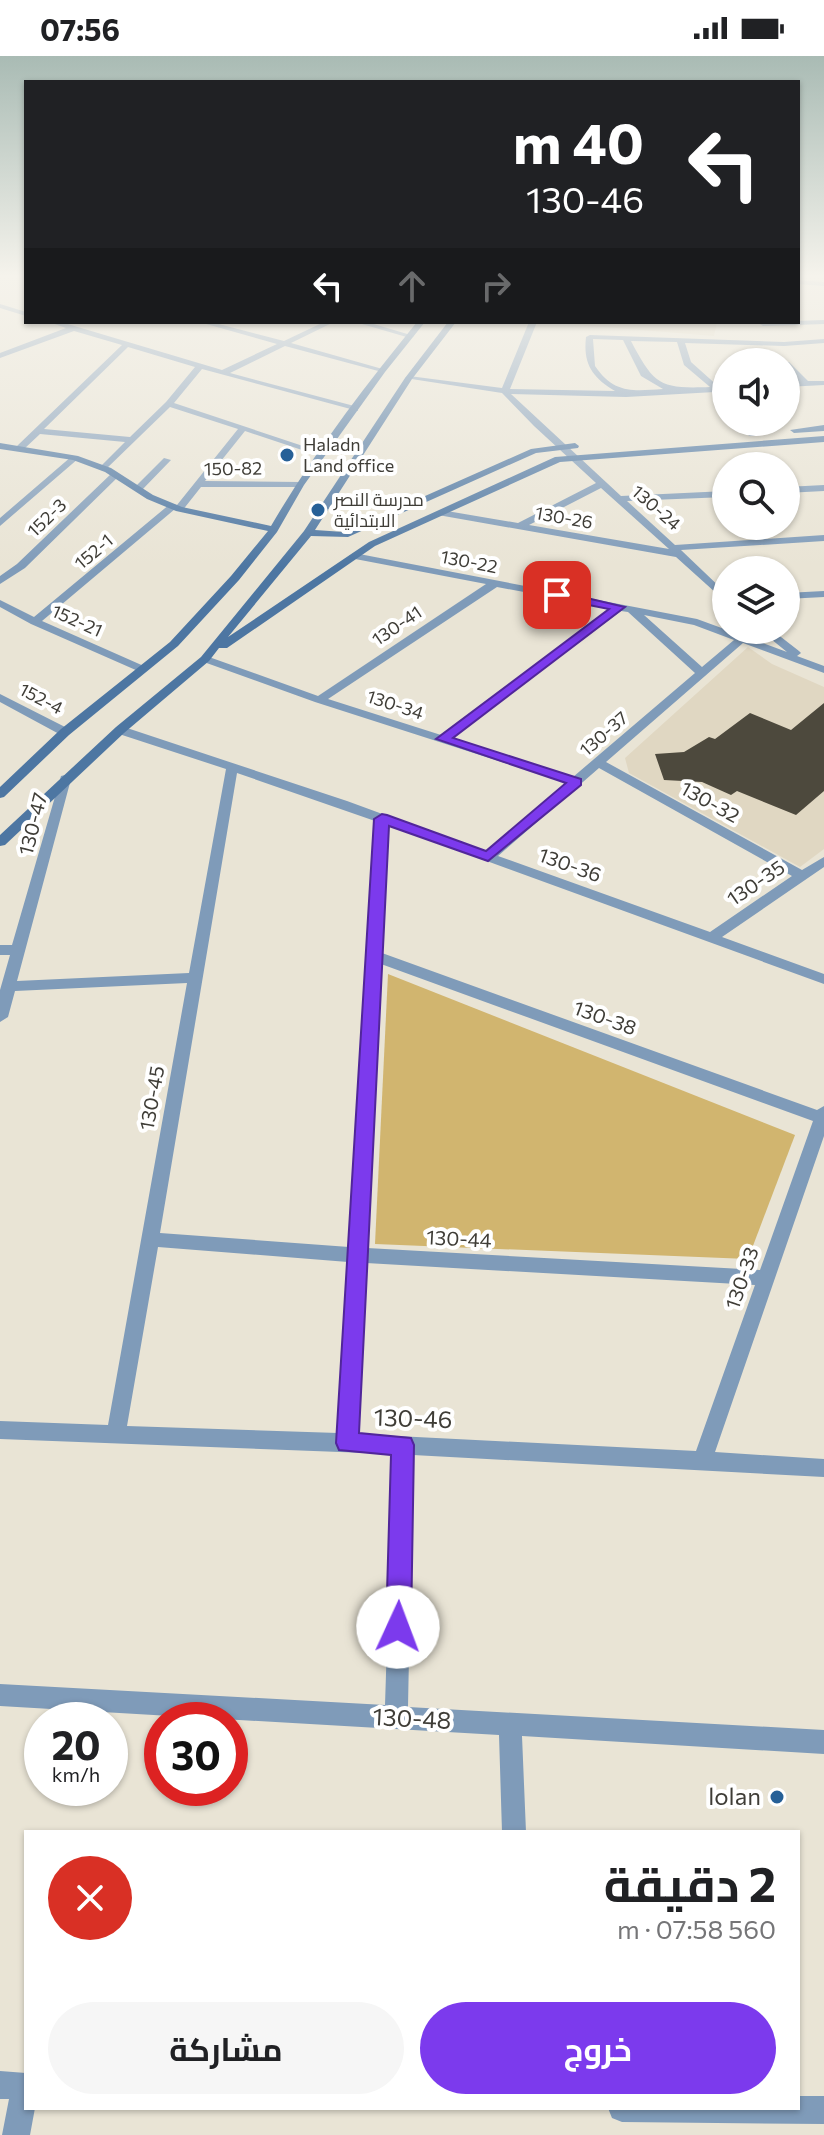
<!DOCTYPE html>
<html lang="ar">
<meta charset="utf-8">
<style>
:root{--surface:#fff;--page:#f6f6f6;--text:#202124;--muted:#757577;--accent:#7c3aed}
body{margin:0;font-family:Commissioner,Cairo,sans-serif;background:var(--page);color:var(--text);direction:rtl;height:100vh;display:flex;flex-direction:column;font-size:30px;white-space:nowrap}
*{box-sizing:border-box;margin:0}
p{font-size:26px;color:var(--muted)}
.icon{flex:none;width:44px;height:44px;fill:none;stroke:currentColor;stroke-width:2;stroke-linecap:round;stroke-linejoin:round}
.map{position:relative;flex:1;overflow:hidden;direction:ltr}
.sheet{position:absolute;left:24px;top:1774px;width:776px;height:280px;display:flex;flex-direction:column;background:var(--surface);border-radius:0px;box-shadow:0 2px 6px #0004;direction:rtl}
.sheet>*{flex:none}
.hud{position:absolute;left:24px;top:24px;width:776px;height:244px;border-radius:0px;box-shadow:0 2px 6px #0004;direction:rtl;background:#202124;color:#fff;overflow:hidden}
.fabs{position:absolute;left:712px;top:292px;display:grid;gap:16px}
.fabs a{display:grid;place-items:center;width:88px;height:88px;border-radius:50%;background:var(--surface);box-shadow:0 2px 6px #0004;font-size:40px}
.speed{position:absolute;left:24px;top:1646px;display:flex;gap:16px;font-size:40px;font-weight:700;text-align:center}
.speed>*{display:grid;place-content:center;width:104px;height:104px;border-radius:50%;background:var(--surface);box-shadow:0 2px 6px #0004;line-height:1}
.speed small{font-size:20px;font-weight:400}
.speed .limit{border:12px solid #d22;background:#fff;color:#111}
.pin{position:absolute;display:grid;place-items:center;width:68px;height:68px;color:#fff;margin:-34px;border-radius:16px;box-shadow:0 4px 12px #0006}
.me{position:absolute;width:88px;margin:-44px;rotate:2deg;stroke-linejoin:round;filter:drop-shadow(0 0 6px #0008)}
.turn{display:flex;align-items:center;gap:28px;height:168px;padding:0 24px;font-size:36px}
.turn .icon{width:104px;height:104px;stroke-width:2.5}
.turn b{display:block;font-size:56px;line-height:68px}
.lanes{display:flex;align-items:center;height:76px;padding:0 24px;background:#0003;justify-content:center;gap:40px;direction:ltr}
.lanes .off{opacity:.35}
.round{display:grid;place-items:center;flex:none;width:84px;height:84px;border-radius:42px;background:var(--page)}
.headline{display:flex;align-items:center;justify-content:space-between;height:136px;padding:0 24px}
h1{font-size:48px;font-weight:700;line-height:60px}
.cta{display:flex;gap:16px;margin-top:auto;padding:16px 24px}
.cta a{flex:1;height:92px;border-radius:48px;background:var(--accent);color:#fff;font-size:32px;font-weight:700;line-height:92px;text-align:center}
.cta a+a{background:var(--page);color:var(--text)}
.status{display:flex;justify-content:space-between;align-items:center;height:56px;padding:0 40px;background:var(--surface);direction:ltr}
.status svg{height:22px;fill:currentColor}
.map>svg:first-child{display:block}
.built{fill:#e0d7c2}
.green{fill:#d1b56f}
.building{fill:#4d493d}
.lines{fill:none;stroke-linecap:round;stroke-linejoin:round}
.lane{fill:#7f9bb9;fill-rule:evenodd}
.street{fill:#7f9bb9;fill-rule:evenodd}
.secondary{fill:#4d76a2;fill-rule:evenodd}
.route{fill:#7c3aed;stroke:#51269a;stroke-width:2}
.poi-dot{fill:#266097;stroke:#fff;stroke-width:3}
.labels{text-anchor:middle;stroke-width:8;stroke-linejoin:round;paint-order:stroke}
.far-poi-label{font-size:18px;fill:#3f3d37;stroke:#fff;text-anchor:start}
.far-street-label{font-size:18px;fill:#3f3d37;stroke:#fff}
.street-label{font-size:20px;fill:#3f3d37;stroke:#fff}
.near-street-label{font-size:24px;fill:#3f3d37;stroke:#fff}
.near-poi-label{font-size:24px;fill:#3f3d37;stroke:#fff;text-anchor:end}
</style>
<div class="status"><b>07:56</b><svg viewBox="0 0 49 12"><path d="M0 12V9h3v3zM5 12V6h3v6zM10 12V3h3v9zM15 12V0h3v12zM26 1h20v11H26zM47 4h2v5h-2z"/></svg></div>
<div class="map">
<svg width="824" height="2079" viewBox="0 0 824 2079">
<rect width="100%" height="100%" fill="#e9e4d5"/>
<path class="built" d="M543,266H717L714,280Z
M748,591L772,608L824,631V793L800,811L629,717L625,702Z"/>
<path class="green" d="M388,918L795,1079L748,1203L375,1188Z"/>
<path class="building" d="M824,647V735L796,759L737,735L731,739L702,726L664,724L655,698L684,696L709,681L715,683L750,657L791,674Z"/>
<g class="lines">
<path class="lane" d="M824,264V268L763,270L760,268L763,266Z"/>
<path class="street" d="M798,224L824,226V230L798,228Z
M0,248L26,256V260L0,252Z
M49,266H61L222,314L277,288L199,266H211L284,285L324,266H334L291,287L386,314L382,316L285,290L230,317L358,351V355L202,313L174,347L327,398L320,400L245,375L205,425L300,426L303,427V431H201L182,455L175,453L42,565L146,611V615H138L31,568L0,551V544L34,561L170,448L177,449L238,373L170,351L104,415L101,414V410L125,386L40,378L23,394H17V390L122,289L74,275L0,302V297L66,272ZM128,291L195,311L166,346L130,381L44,373Z
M355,266H367L414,280L410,282Z
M529,266H537L510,333L615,335C592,321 583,308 586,281L590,279L784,286L824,283V287L784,290L685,287L691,306L719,331H726V335L720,338L715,336L626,341L511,338L621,440L726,435V441L627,445L675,489L824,479V485L681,494L726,537V546L676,501L438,459L436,457L441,454L518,467L596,427L534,370L502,337L405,322L409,320L502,332ZM593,283L623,284L641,320L663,333C633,335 614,338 595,310ZM631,285L677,286L684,309L710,331C660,333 654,329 631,285ZM601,432L669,493L529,469Z
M785,306H789L808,325H824V329L786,331V327L799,326L786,312Z
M739,366H747L755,380H749Z
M72,400L79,402L0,470V462Z
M164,402L171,404L141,435H135V431Z
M112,417L120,419L25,512L0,528V520L17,508Z
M824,429V435L786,437V431Z
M354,497L697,563L787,596L760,574H772L799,595L801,597L797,600L824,610V617L743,587L606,706L802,814L824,801V811L722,881L824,918V928L388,769L382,897L817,1054L824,1050V1080L715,1396L824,1403V1421L413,1399L408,1651L824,1674V1698L522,1680L526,1776H502L499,1679L0,1650V1628L385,1649L393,1398L0,1383V1365L108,1369L187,927L15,935L8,961L0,966V934L10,899H0V889H12L61,720L65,719L71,723L17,925L189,917L226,713L116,677V671H124L347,745L486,796L567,727L315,646L201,605V601H209L318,640L486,528L350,502L349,500ZM497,531L610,552L441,679L328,643ZM621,555L628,556L695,617L573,721L451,682ZM644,559L694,569L734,584L702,611ZM599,712L792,820L710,876L498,800ZM237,717L375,765L349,1191L160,1177ZM381,908L813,1065L760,1214L367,1192ZM158,1191L348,1206L338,1377L127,1370ZM366,1207L755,1229L696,1395L357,1378Z
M824,535V541L786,543V537Z
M0,638L69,673L71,676L65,680L61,679L0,646Z
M0,2015L26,2017V2052H35L30,2079H2L9,2043H0Z
M798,2040H824V2068L622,2066L612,2062L608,2052H798Z"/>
<path class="secondary" d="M417,266H425L385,316L304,429L277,476L239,524L178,590L69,679L4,741L0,742V731L61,673L170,586L231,520L268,475L176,455L147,443L105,416L73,404L0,393V387L78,400L111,412L153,439L182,451L271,470C313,398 364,331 417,266Z
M448,266H456L412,323L315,474L344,476L531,393L575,387L579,390L578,392L536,397L348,481L311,480L228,581L369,486L555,401L824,380V386L560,406L375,490L227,592H219L209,605L124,677L5,789L0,790V779L116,671L201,601L304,475L405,322Z
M824,369V375L794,377L790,374Z"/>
</g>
<linearGradient id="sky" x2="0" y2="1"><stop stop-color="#a9bbb4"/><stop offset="0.43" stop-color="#f5f3ec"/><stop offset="1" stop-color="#f5f3ec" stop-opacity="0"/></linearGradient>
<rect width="824" height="511" fill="url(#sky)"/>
<path class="route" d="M557,535L625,551L453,682L581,723V729L488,805L389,770L359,1377L411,1382L414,1389L411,1571L407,1580L398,1584L390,1580L386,1571L391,1399L339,1394L336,1387L374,763L382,758L387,759L486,795L566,727L436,683L609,553L553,542V536Z"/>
<g class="poi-dot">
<circle cx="287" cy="399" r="8"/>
<circle cx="318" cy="454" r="8"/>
<circle cx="777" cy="1741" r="8"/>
</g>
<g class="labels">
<g class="far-poi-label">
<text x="303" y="395">Haladn<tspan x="303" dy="21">Land office</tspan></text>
<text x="334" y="450">مدرسة النصر<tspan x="334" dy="21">الابتدائية</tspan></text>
</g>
<g class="far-street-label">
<text transform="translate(233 413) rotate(-1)" y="6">150-82</text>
<text transform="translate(656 452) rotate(41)" y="6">130-24</text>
<text transform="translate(47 462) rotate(-44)" y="6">152-3</text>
<text transform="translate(564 462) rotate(10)" y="6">130-26</text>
<text transform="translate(94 496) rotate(-40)" y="6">152-1</text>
<text transform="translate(469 506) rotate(11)" y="6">130-22</text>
<text transform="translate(77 565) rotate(24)" y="6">152-21</text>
<text transform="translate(397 570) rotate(-34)" y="6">130-41</text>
<text transform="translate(41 643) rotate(28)" y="6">152-4</text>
<text transform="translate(395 649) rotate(18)" y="6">130-34</text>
<text transform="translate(604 678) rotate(-41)" y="6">130-37</text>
</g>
<g class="street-label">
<text transform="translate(710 746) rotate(29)" y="7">130-32</text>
<text transform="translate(33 768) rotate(-76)" y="7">130-47</text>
<text transform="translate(570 809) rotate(20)" y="7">130-36</text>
<text transform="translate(756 827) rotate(-34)" y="7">130-35</text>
<text transform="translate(605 962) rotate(20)" y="7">130-38</text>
<text transform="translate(152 1042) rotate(-80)" y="7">130-45</text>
<text transform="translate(459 1183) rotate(3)" y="7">130-44</text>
<text transform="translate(742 1222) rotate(-71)" y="7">130-33</text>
</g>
<g class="near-street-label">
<text transform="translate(413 1363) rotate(2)" y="8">130-46</text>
<text transform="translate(412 1663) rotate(3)" y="8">130-48</text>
</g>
<g class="near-poi-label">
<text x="761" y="1749">lolan</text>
</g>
</g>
</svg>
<div class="fabs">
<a><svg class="icon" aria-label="sound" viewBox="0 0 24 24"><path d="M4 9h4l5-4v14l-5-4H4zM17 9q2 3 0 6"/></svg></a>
<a><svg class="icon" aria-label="search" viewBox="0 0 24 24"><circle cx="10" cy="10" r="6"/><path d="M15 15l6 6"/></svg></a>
<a><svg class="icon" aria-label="layers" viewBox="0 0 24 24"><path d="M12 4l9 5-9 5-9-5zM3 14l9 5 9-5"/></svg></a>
</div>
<div class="speed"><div>20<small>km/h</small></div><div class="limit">30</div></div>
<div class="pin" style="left:557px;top:539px;background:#d93025"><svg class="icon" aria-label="arrive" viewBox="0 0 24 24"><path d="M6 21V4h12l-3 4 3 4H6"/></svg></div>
<svg class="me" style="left:398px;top:1571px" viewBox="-20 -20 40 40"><circle r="19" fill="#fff"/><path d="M0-13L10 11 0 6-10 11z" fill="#7c3aed"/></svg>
<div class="hud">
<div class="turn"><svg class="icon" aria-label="left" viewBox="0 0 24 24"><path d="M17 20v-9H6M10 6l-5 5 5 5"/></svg><div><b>40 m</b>130-46</div></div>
<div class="lanes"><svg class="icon" aria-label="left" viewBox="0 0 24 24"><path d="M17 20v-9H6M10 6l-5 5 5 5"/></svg><svg class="icon off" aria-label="ahead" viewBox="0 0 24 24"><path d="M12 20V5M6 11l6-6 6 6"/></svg><svg class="icon off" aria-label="right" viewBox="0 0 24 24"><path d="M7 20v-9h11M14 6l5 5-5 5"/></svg></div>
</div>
<section class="sheet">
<div class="headline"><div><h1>2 دقيقة</h1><p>560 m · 07:58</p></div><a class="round" style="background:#d93025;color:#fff"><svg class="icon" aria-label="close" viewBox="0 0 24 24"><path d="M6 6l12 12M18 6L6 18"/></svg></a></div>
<div class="cta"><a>خروج</a><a>مشاركة</a></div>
</section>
</div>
